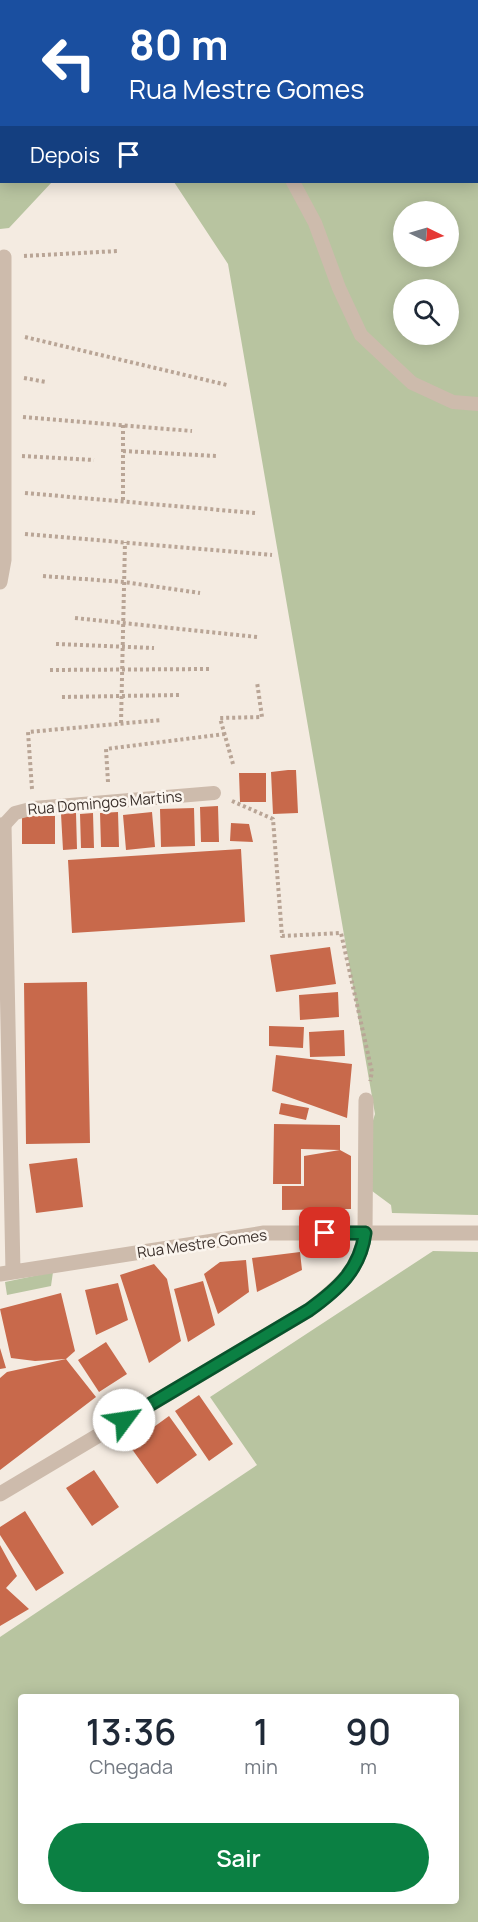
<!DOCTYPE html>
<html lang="pt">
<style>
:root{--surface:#fff;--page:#f2f2f3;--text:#1f2937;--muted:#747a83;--accent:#0b8043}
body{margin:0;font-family:Manrope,sans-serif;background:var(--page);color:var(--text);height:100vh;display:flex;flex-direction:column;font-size:22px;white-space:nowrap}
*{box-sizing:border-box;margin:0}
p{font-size:20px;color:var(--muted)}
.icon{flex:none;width:33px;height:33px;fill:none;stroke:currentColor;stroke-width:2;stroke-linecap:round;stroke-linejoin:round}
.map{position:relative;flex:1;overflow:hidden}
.sheet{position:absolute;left:18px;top:1694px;width:441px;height:210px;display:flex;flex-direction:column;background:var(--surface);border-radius:6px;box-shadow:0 3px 15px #0003}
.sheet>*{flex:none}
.top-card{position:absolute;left:0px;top:0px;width:478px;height:183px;box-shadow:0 3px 15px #0003;background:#1a4fa0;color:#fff;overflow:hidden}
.needle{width:39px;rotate:95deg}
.tools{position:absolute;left:393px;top:201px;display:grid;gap:12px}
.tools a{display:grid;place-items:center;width:66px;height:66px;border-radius:50%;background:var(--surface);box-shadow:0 3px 15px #0003;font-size:30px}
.pin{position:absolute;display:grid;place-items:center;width:51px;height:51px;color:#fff;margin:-26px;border-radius:12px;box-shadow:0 3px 9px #0006}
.me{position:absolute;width:66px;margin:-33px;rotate:59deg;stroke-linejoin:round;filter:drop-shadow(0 0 4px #0008)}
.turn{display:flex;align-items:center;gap:21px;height:126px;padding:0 30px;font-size:27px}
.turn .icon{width:78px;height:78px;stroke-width:2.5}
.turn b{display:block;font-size:42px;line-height:51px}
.then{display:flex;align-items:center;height:57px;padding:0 30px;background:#0003;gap:12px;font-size:22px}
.eta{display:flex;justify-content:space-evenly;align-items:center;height:102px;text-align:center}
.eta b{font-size:36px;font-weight:600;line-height:42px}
.cta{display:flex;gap:12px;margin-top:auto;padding:12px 30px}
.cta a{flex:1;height:69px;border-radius:36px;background:var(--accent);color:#fff;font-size:24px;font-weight:600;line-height:69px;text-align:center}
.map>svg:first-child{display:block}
.green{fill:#b8c4a0;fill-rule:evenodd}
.building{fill:#c8694b}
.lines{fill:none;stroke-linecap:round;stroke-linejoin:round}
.path{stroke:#b9a596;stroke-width:4;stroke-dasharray:3 3;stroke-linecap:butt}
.lane{stroke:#cdbbac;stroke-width:14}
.street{stroke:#cdbbac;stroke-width:15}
.route-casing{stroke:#07532c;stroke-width:15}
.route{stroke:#0b8043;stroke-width:10}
.labels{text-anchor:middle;stroke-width:5;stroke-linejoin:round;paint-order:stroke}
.street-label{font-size:15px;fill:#3b302b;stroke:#fbf5ee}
</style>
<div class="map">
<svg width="478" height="1922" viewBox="0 0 478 1922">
<rect width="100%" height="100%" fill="#f4ebe1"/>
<path class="green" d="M0,0H478V1215L392,1213L391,1205L368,1188L369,1133L375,1114L228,264L174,182H477V2H2V182H52L9,228L0,229ZM404,212H448V256H404ZM404,290H448V334H404Z
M433,1251L478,1252V1922H0V1637L257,1465L210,1397ZM21,1696H456V1900H21Z
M53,1272L51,1286L7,1295L5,1282Z"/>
<path class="building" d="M288,770H296L298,813L273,814L271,772Z
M239,773H266V802H240Z
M218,806L219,842H201L200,807Z
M194,808L195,846L161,847L160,809Z
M118,812L119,847H101L100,813Z
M152,812L155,847L126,850L123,815Z
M76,813L77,849L63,850L61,814Z
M93,813L94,848H81L80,814Z
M22,816H55V844H22Z
M231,823L249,824L253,842L230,841Z
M241,849L245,922L72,933L68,860Z
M330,947L336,984L276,992L270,955Z
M87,982L90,1143L26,1144L24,983Z
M338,992L339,1017L300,1020L299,995Z
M269,1026L304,1027L303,1048L269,1046Z
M344,1030L345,1056L310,1057L309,1032Z
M276,1055L352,1064L347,1118L272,1091Z
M281,1103L309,1108L306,1120L279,1114Z
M274,1124L340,1125V1150L301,1149V1184H273Z
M340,1150L351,1156V1209L282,1210V1186H304V1156Z
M77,1158L83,1207L36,1213L29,1164Z
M300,1252L302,1270L257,1292L252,1258Z
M246,1260L249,1292L218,1314L204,1274L220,1262Z
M154,1264L167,1279L181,1341L149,1363L120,1275Z
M203,1281L215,1325L188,1342L174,1289Z
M118,1283L128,1320L96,1335L85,1290Z
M61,1293L75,1351L66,1359L96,1397L0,1470V1378L7,1372L66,1359L35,1361L11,1358L0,1309Z
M106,1342L127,1374L99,1392L78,1360Z
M0,1348L6,1368L0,1369Z
M199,1395L233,1444L209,1461L175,1411Z
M169,1416L197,1455L157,1484L129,1445Z
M94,1470L119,1507L92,1526L66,1488Z
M25,1511L64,1573L36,1591L0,1535V1527Z
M0,1545L17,1576L6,1588L29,1609L0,1626Z"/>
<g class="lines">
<path class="path" d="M24,256L118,251
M25,337L227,385
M24,378L46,382
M23,417L192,431
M123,425V501
M123,451L216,456
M22,456L94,460
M25,493L255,513
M25,534L272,555
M43,576L124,582L200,593
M75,618L257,637
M56,644L154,648
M50,670L210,669
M62,697L179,695
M121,723L125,542
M233,764L220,718L262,717L257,682
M108,782L106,749L225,734
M32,789L28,732L161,720
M232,801L273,819L282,936L341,933L372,1072L370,1081"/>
<path class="lane" d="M478,0V1
M0,87L2,86
M293,182L315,223L339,288L361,335L412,383L453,402L478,404
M4,825L15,813L34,808L214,793"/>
<path class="street" d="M0,582L4,560V257
M0,825H4L13,1272
M0,1274L264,1233H478
M0,1494L309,1310C338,1288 360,1270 365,1233L366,1100"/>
</g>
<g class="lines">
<g class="route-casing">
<path id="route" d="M124,1420L309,1310C338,1289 360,1270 365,1233H325"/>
</g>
<use href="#route" class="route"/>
</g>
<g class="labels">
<g class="street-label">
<text transform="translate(105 803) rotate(-5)" y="5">Rua Domingos Martins</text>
<text transform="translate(202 1244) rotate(-8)" y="5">Rua Mestre Gomes</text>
</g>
</g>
</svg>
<div class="tools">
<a><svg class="needle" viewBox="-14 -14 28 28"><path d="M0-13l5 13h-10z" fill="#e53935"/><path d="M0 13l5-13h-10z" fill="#747a83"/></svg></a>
<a><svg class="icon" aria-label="search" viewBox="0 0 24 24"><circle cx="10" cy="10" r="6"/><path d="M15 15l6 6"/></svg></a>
</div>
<div class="pin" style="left:325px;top:1233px;background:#d93025"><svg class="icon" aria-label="arrive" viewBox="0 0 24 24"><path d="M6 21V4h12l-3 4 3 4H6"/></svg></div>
<svg class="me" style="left:124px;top:1420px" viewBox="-20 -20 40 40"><circle r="19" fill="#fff"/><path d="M0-13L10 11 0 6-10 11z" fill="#0b8043"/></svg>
<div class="top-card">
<div class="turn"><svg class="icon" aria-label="left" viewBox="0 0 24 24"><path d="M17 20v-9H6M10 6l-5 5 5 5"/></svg><div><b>80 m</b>Rua Mestre Gomes</div></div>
<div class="then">Depois<svg class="icon" aria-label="arrive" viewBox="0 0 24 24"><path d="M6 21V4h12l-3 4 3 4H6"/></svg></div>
</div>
<section class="sheet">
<div class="eta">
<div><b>13:36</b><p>Chegada</p></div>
<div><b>1</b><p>min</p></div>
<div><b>90</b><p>m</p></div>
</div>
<div class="cta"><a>Sair</a></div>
</section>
</div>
